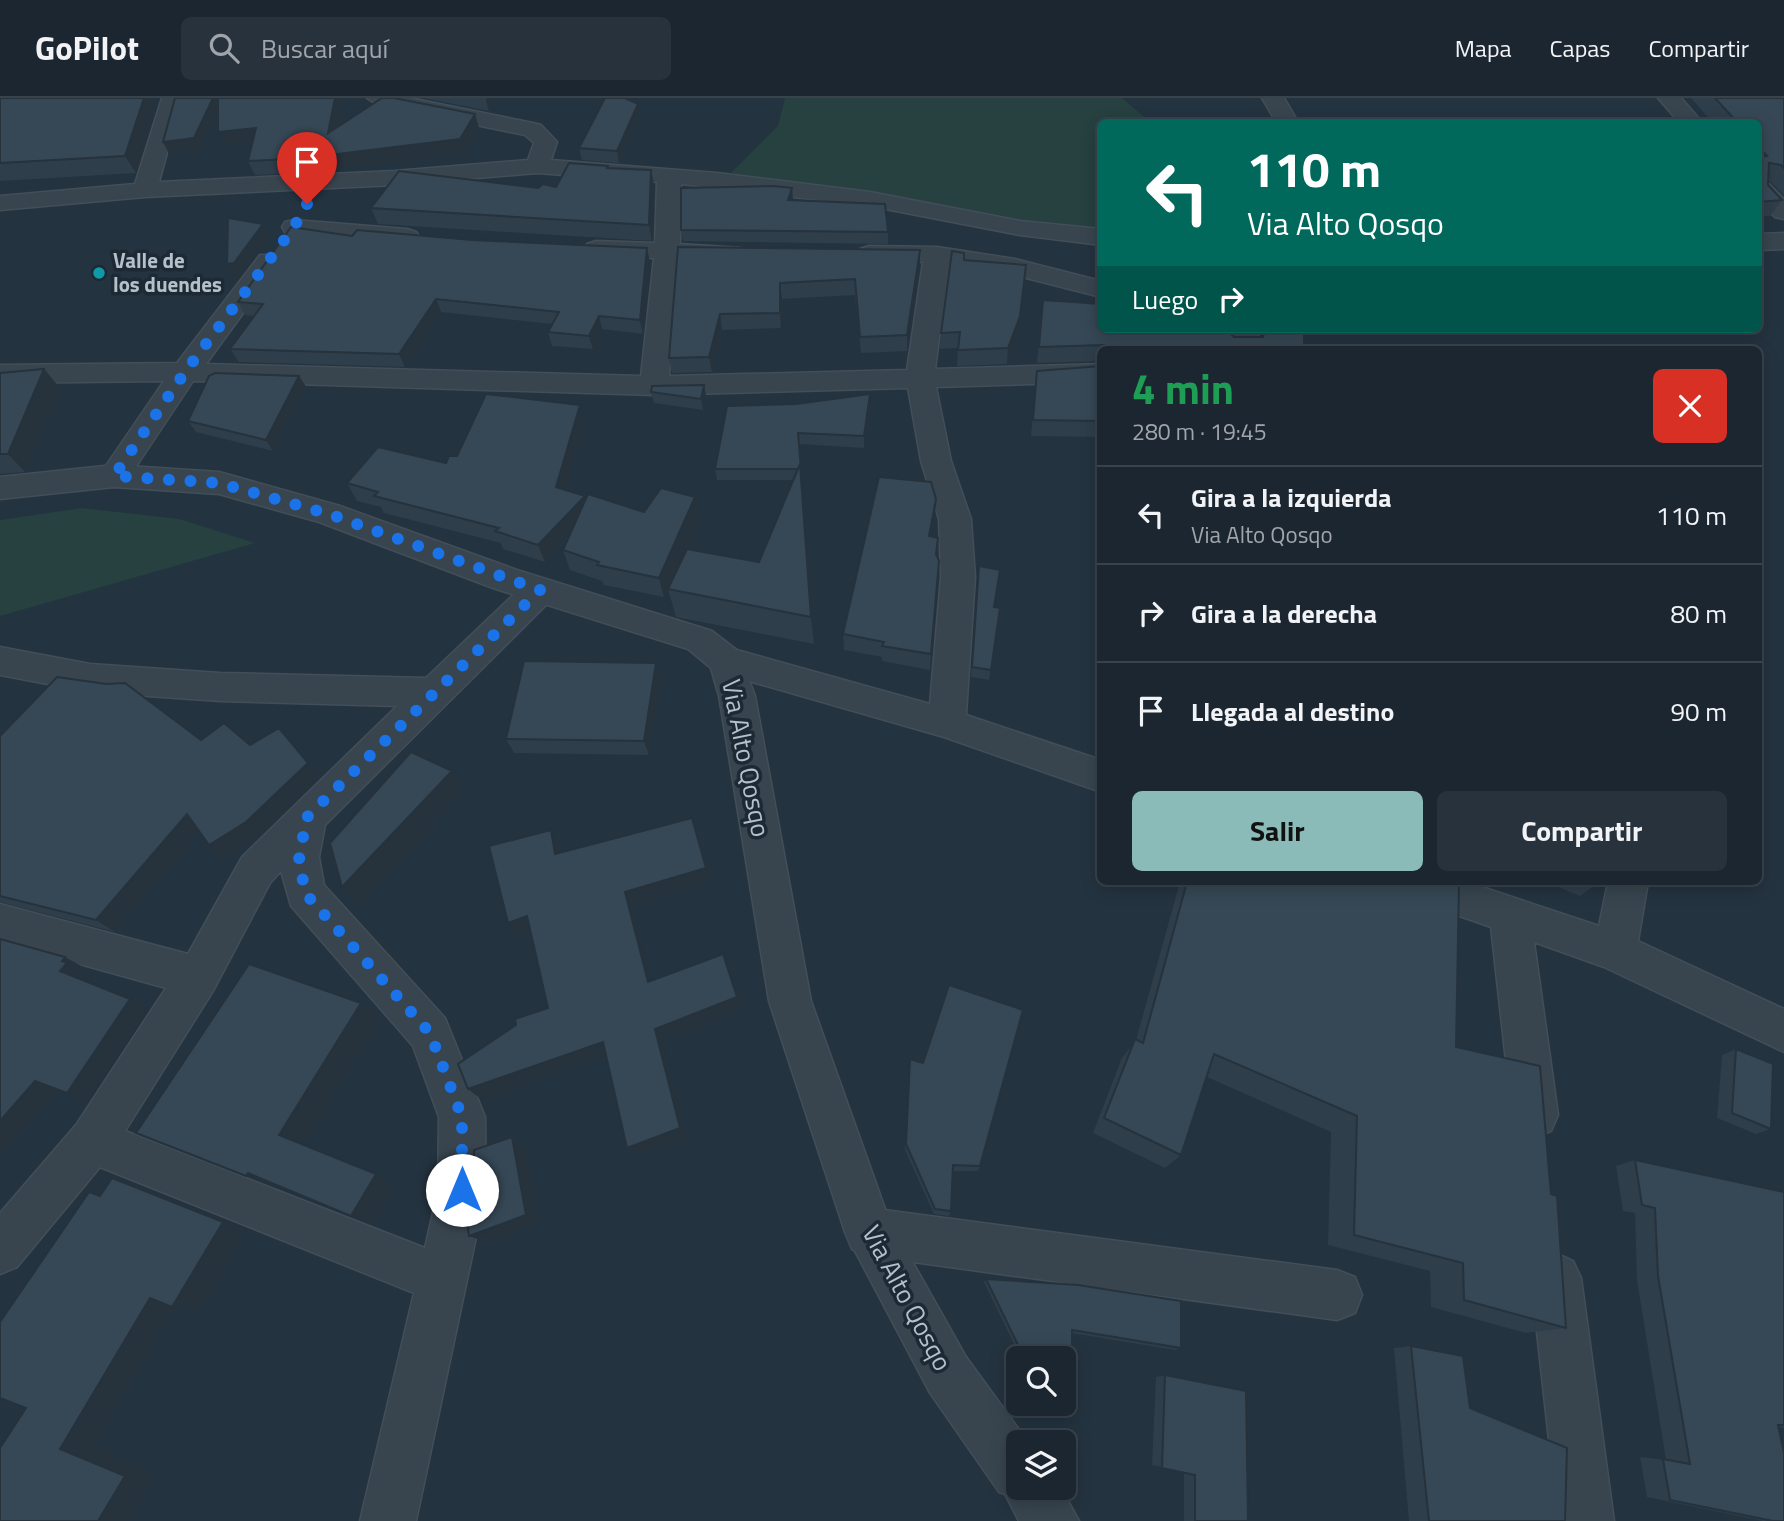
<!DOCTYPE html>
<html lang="es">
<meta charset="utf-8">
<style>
:root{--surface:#1b2630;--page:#28323c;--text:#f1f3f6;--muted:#a0a5ab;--line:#39434c;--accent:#8bbbb9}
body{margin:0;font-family:"Titillium Web",sans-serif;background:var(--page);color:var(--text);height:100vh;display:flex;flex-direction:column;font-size:26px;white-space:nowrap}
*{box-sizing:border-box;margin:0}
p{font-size:23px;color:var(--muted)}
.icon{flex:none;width:38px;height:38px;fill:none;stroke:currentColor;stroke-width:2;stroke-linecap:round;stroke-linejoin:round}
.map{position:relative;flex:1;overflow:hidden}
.side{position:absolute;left:1097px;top:248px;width:665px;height:539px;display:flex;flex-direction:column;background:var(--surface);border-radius:10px;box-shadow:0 4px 18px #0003,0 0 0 2px var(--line)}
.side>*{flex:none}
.top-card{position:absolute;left:1097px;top:21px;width:665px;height:214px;border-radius:10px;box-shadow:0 4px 18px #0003,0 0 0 2px var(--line);background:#00695c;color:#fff;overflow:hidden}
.buttons{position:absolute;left:1006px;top:1248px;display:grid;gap:14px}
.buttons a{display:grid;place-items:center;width:70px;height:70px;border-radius:10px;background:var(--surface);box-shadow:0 4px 18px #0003,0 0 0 2px var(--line);font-size:35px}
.pin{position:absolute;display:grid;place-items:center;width:60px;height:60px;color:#fff;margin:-72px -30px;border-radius:50% 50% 50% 0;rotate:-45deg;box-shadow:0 0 7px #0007}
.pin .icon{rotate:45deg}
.me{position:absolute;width:77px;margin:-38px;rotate:0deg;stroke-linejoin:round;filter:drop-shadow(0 0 5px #0008)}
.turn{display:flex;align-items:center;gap:24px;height:147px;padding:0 35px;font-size:32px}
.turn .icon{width:91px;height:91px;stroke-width:2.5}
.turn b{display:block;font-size:49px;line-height:60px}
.then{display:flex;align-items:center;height:66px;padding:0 35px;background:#0003;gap:14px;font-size:26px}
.round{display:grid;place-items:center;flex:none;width:74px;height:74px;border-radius:10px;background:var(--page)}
.head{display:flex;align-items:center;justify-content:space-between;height:119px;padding:0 35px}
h1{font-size:42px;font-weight:700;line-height:52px;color:#1e9e55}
.cta{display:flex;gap:14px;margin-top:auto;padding:14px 35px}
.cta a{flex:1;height:80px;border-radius:10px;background:var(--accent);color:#111;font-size:28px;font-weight:700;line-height:80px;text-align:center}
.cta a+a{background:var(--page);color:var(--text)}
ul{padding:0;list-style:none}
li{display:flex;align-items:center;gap:21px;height:98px;padding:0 35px;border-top:2px solid var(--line)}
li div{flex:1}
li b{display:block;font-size:26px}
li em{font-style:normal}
header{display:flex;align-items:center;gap:42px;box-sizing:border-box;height:98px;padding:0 35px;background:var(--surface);border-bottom:2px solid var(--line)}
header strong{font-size:33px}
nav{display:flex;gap:38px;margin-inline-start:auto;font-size:24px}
.search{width:490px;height:63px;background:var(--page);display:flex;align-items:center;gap:18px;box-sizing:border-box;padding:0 24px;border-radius:10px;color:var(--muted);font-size:26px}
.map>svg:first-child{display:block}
.green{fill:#264140}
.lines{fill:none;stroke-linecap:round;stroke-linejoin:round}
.minor-casing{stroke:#424e58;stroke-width:3}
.tertiary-casing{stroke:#424e58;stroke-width:3}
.minor{fill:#38454f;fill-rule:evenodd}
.tertiary{fill:#38454f;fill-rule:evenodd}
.wall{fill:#2e3e4a}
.shaded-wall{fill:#26323c}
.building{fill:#364856;stroke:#26323c;stroke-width:2}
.route{stroke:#1a73e8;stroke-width:12;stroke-dasharray:0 21.6}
.culture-dot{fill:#0f9aa8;stroke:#1d2a35;stroke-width:2.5}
.labels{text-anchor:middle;stroke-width:7;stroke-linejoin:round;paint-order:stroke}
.far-poi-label{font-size:21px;font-weight:bold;fill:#b5c0ca;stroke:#1d2a35;text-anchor:start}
.street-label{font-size:26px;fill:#b5c0ca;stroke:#1d2a35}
</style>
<header>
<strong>GoPilot</strong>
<div class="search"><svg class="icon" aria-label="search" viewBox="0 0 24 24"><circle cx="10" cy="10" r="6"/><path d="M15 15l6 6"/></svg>Buscar aquí</div>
<nav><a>Mapa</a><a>Capas</a><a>Compartir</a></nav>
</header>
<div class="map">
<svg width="1784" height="1423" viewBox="0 0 1784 1423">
<rect width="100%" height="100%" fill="#243340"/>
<path class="green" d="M785,0H1122L1150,24H1101V131L1026,126L731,75L778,28Z
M82,410L179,421L255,445L0,518V422Z"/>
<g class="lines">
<g class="minor-casing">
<path id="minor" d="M162,0H187L180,7L159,84L395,73L528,62L534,45L525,37L378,7L367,0H410L533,25L541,27L557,44L551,62L717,75L870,94L1020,123L1101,131V147L1020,137L870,108L681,86L680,146L741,150L745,155L741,160L679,161L669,278L907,272L923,164L860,161L856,156L860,151L869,148L937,149L1015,161L1101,183V199L1014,177L949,166L935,271L1101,266V284L936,289L951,363L971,421L975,479L966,617L1101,662V694L944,639L714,573L708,563L714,553L726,549L930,606L941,479L939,421L921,363L908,290L654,297L193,283L125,385L114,389L103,385L99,378L164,283L0,285V267L177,265L260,157H278L282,162L206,266L641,278L654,160L596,159L587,156L583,151L587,146L596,143L655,145L657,84L537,75L395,87L145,99L0,112V98L135,86Z
M1262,0H1284L1298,24H1276Z
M1658,0H1681L1702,24H1679Z
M1759,83L1768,85L1784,101V121L1775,119L1759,103Z
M294,122L407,131L416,134L420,139L416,144L407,147L285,134L282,129L285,124Z
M1784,135V151L1759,152V136Z
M1230,231H1258L1257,252H1229Z
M540,480L552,483L557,492L552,501L325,727L319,759L324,787L445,920L485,1019L486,1092L416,1423H360L414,1195L100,1069L17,1169L0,1176V1115L76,1027L166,890L0,844V806L188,856L242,759L397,608L220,603L90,594L0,577V549L90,566L220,575L426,580L528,483ZM281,773L291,808L413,948L439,1019L438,1092L425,1150L125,1033L213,893L270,785Z
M1393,784H1467L1599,828L1608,784H1648L1638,843L1784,911V954L1604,869L1534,844L1558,1017L1551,1033L1535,1040L1519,1033L1512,1017L1491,829L1399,797Z
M869,1110L1337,1172L1355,1179L1362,1197L1355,1215L1337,1222L869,1158L852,1151L845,1134L852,1117Z
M1556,1155L1573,1163L1581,1180L1614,1423H1558L1531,1180L1539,1163Z"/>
</g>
<g class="tertiary-casing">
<path id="tertiary" d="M114,367L219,374L340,408L517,472L712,533L738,553L755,598L811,903L889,1122L966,1259L1028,1344H1018V1390H1061L1079,1423H1019L1005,1396L999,1394L930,1295L845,1134L769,903L719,598L711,570L688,551L493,490L319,424L219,396L114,389L0,401V379Z"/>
</g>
<use href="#minor" class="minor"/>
<use href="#tertiary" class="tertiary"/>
</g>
<path class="wall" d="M0,0H151L156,10L136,75L0,83Z
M175,0H341L343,4L338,28L475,16L479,30L465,55L312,74L255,77L248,63L252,45L226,48L218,34V12L200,52L169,56Z
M423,0H493L494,5L489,13Z
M1691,0H1784V97L1770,83H1768V87L1782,102L1770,118L1759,119V24H1712Z
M638,6L640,17L619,65L582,62L579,50Z
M608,68V70L651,72L654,87L652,143L378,126L371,110L556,89Z
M793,102V103L888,134V146L683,143L681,132Z
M352,138L650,164L643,236L602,231L593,251L552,248L548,234L552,226L441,214L405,269L239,264L230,251L254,218L245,217L238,204Z
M678,149L920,152V168L907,253L861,255L855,197L782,201L781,230L722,232L712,274L672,275L669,260Z
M964,162L1026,167L1018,234L1007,266L957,268L958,250L940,251L941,235Z
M1043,202L1231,236L1234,239L1304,252H1101V263L1037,265Z
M1101,268V339L1031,338L1037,273Z
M44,271L59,289L25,374L0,376V275Z
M299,278L306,289L273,353L196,334L188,323Z
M704,287L706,298L703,312L654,305L651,294Z
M580,307L585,325L567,392L586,401L644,414L700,419L664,499L604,487L602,483L570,472L563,452L568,440L545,464L503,451L501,445L384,415L381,409L357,403L347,385L446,365L457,358Z
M871,307L864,350L799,346L814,546L676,519L668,491L759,464L794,382H717L715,371L727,308Z
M935,418L931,438L938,440L930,572L882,563V559L844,552L843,536Z
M978,479L994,509L1000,510L989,582L971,579Z
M656,565L661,580L649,657L514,655L506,641Z
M279,630L320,679L261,737L225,760L199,733L115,834L0,804V638L201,642L250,647Z
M1180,784H1453L1456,949L1551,1096L1566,1230L1526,1235L1431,1209L1430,1173L1328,1147L1331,1034L1207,979L1181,1057L1165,1070L1093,1035L1122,960L1136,942Z
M1546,784H1599L1580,798Z
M1736,951L1771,1031L1756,1036L1717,1020L1722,957Z
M910,961L980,1068L978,1073H953L951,1113L949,1118L934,1116L905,1052Z
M1635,1062L1784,1094V1330L1778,1329L1784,1423H1763L1647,1399L1640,1359L1666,1362L1637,1182L1635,1115L1623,1113L1616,1068Z
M986,1181L1181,1250L1175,1252L1072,1235V1254L1069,1255L1016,1250L984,1184Z
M1411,1248L1470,1310L1565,1423H1409L1394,1250Z
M1165,1277L1248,1423H1184V1374L1152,1367L1156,1279Z"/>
<path class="shaded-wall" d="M144,0H151L156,10L136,75L125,58Z
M213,0H221L222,4L200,52L169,56L163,44Z
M335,0H341L343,4L334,49L328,35Z
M487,0H493L494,5L489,13L486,2Z
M638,6L640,17L619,65L617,53Z
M475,16L479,30L465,55L312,74L305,60Z
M256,30L263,44L226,48L218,34Z
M651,72L654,87L652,143L649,127Z
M792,90L793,102L789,114L788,102Z
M263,126L269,137L241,177L234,178L227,166Z
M647,150L650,164L643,236L640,222Z
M920,152V168L907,253V237Z
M780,185L782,201L781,230L780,215Z
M436,201L441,214L405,269L399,256Z
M720,216L722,232L712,274L709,259Z
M599,218L602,231L593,251L589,238Z
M1020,218L1018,234L1007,266L1008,250Z
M44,271L59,289L25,374L8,356Z
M299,278L306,289L273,353L266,342Z
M704,287L706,298L703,312L701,301Z
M870,296L871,307L864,350V338Z
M580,307L585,325L563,406L556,389Z
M800,366L803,396L814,546L811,519Z
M585,398L591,415L545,464L538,447Z
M695,399L700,419L664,499L659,480Z
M936,401L935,418L929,454V438Z
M656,565L661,580L649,657L644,643Z
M279,630L320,679L261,737L225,760L209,747Z
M452,673L465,691L359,805L342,789Z
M187,716L203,729L115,834L96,822Z
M692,720L711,785L632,808L655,897L648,884L625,794Z
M551,732L560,748L564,771L555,756Z
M527,818L537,832L518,839L508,825Z
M723,856L742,911L662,942L687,1038L635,1058L627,1050L655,931Z
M65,859L85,870L83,873L88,875L80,884L60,873L62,863Z
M130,901L149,911L88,1004L67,995Z
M361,905L380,919L303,1047L279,1037Z
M603,944L612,955L481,1001L468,991Z
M35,983L57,991L0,1059V1023Z
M512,1039L525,1048L539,1124L485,1144L469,1138Z
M248,1075L274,1084L272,1087L246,1078Z
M376,1076L396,1086L373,1126L351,1118Z
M112,1080L139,1088L247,1131L199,1213L174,1209L92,1349L155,1375L128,1423H98L60,1351Z"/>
<path class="building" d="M0,0H144L125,58L0,65Z
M175,0H213L194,40L163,44Z
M218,0H335L328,35L382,0H394L475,16L460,41L305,60L248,63L256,30L218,34Z
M605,0H625L638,6L617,53L579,50Z
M1715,0H1784V70L1781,67L1769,65L1768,87L1782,102L1759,104V59L1767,58L1759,49V24H1737Z
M569,65L608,68L607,70L651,72L649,127L371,110L399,73L538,90L543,86L556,89Z
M774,88L792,90L788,102L885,106L888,134L681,132V90Z
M228,120L263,126L234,165L227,166Z
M291,129L352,138L357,132L472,142L647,150L640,222L599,218L589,238L548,234L559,214L436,201L399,256L230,251L263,206L238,204Z
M678,149L920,152L907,237L860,239L855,181L780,185V215L720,216L709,259L669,260Z
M952,153L964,155V162L1026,167L1020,218L1008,250L958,252L960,234L941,235Z
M1043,202L1101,206V231H1232L1231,236L1234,239H1263L1265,231H1281L1304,234V252H1105L1104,247L1039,249Z
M1101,268V323L1033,322L1037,273Z
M44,271L8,356H0V275Z
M215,275L299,278L266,342L188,323L209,278Z
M704,287L701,301L651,294L652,288Z
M486,296L580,307L556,389L585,398L538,447L495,433L499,430L374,398L378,394L347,385L378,349L446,365L449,358H457Z
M870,296L864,338L798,335L801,371L800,366L798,371H715L727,308L796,306Z
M800,366L811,519L668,491L687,451L759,464Z
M879,379L931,384L936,401L929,438L938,440L936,456L939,463L931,556L882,548L884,544L843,536Z
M661,390L695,399L659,480L597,467L599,464L563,452L588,396L644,414Z
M979,468L1000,472L994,509L1000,510L991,572L972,569Z
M524,563L656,565L644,643L506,641Z
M57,579L106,586L125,585L201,642L224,625L250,647L279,630L308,665L246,724L209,747L187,716L96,822L0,798V638Z
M411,654L452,673L342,789L330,745Z
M692,720L706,770L625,794L648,884L723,856L737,899L655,931L680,1030L627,1050L603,944L468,991L458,966L516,927L515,921L548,910L527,818L508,825L489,748L551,732L555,756Z
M1187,784H1453L1459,786L1456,949L1540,968L1551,1096L1557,1098L1566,1230L1464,1202L1463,1165L1354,1137L1357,1018L1214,956L1181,1057L1104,1020L1135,941L1143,945Z
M0,841L65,859L62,863L67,865L60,873L130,901L67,995L35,983L0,1023Z
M249,866L361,905L279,1037L376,1076L351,1118L248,1075L246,1078L136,1035Z
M949,887L1023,912L980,1068L953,1067L951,1113L935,1111L906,1046L910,961L923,965Z
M1736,951L1773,966L1771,1031L1732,1015Z
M512,1039L526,1117L469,1138L466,1118L474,1085V1052Z
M1635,1062L1784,1094V1327H1778L1784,1355V1423H1773L1670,1402L1663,1361L1690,1366L1658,1178L1655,1110L1642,1107Z
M112,1080L223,1124L172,1209L150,1200L60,1351L125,1378L98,1423H0V1350L26,1310L0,1300V1224L89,1094L100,1098Z
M986,1181L1078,1187L1181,1203V1250L1072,1232V1254L1019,1249Z
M1411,1248L1463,1258L1470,1310L1567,1350L1565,1423H1429Z
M1165,1277L1246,1293L1248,1423H1195V1377L1162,1370Z"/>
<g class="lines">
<path class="route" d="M307,106L294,129L185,274L114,378L219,385L329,416L540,492L307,719L299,759L305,795L430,935L462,1019V1092"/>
</g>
<circle class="culture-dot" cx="99" cy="175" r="7"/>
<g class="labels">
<g class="far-poi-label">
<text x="113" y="170">Valle de<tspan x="113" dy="24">los duendes</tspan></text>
</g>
<g class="street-label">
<text transform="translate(746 660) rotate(79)" y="9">Via Alto Qosqo</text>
<text transform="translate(907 1200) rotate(62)" y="9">Via Alto Qosqo</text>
</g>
</g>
</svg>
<div class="buttons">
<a><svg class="icon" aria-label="search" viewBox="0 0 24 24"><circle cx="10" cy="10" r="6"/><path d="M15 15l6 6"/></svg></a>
<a><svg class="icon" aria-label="layers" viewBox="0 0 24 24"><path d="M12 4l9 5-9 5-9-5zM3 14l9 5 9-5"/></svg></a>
</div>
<div class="pin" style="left:307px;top:106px;background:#d93025"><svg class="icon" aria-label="arrive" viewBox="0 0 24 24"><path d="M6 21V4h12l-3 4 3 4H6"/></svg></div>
<svg class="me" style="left:462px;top:1092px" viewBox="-20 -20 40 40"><circle r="19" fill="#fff"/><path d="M0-13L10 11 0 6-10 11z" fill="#1a73e8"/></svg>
<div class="top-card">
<div class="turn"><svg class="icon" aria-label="left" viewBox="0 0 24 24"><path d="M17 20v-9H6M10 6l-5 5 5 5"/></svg><div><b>110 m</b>Via Alto Qosqo</div></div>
<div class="then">Luego<svg class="icon" aria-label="right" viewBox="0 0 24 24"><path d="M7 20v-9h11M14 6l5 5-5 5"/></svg></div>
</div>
<section class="side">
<div class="head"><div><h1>4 min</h1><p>280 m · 19:45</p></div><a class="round" style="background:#d93025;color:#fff"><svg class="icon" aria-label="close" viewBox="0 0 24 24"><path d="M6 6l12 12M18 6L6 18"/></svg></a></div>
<ul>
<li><svg class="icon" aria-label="left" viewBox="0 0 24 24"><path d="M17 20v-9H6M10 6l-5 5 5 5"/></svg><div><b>Gira a la izquierda</b><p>Via Alto Qosqo</p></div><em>110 m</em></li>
<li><svg class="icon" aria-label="right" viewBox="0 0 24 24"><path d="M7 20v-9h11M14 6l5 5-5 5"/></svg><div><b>Gira a la derecha</b></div><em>80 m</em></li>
<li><svg class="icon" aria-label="arrive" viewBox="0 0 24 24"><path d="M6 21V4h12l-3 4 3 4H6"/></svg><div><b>Llegada al destino</b></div><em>90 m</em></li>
</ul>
<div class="cta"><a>Salir</a><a>Compartir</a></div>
</section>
</div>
